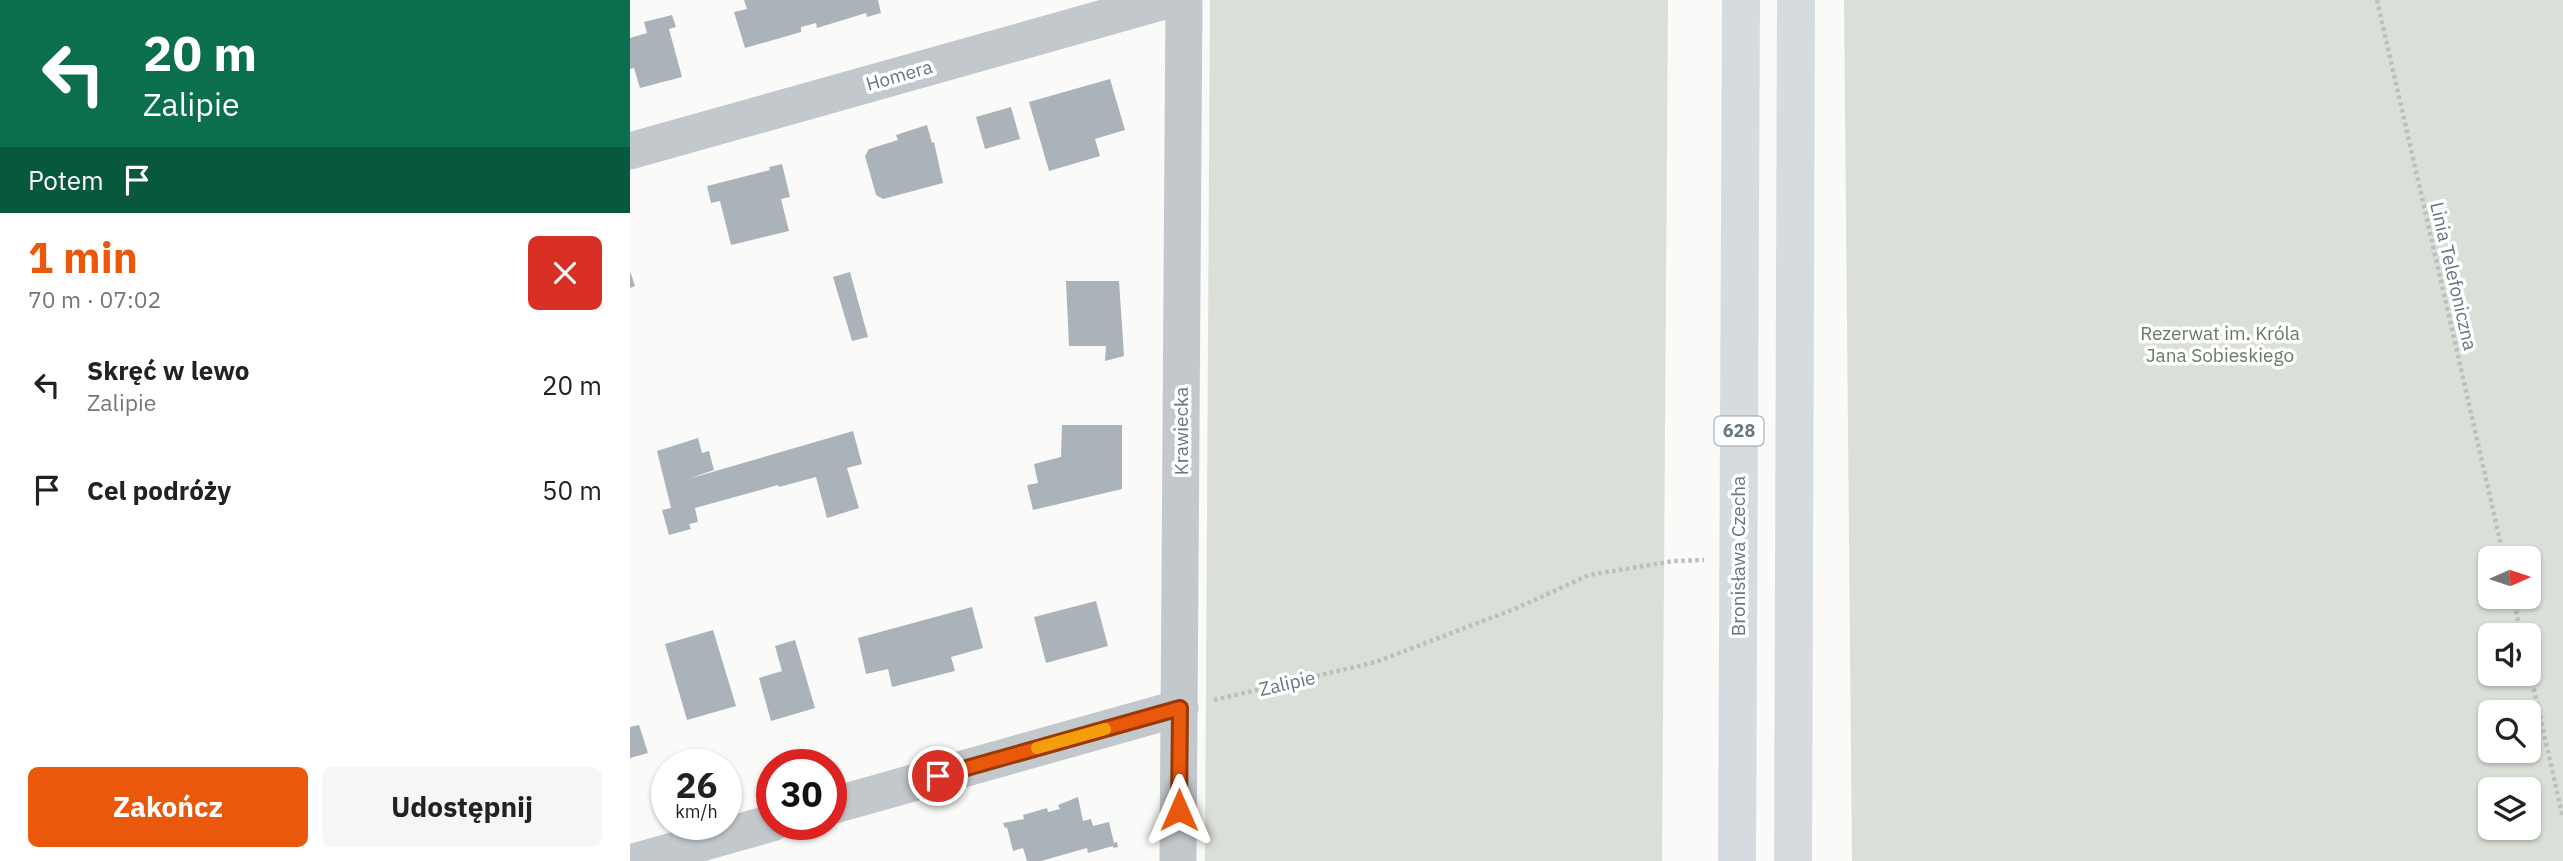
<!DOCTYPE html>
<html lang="pl">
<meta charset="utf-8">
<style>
:root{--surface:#fff;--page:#f6f6f6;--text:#222;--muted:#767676;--accent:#ea580c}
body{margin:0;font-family:"IBM Plex Sans",sans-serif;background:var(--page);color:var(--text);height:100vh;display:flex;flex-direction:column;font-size:26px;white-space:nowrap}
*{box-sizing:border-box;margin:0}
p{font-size:23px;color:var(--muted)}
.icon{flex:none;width:38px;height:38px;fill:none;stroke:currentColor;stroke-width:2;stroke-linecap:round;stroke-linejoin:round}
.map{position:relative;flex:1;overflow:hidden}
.sheet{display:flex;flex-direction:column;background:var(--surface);width:630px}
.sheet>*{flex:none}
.banner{background:#0b6e4f;color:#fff;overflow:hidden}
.needle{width:46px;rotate:87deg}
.controls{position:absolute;left:1848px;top:546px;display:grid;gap:14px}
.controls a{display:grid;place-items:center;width:63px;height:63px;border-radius:10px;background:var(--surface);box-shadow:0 2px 5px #0004;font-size:35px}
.speed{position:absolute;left:21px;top:749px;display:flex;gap:14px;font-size:35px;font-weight:700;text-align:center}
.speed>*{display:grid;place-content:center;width:91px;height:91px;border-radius:50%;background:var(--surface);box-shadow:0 2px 5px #0004;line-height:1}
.speed small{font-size:18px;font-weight:400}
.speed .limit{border:10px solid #d22;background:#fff;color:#111}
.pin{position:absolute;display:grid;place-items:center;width:60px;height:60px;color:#fff;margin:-30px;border:4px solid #fff;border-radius:50%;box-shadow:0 2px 7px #0007}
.me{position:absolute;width:77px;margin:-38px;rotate:0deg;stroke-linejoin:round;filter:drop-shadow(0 0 5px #0008)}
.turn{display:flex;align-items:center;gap:24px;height:147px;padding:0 28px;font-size:32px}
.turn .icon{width:91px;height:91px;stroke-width:2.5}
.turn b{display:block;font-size:49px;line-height:60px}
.then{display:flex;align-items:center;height:66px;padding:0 28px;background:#0003;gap:14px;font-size:26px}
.round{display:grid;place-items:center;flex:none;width:74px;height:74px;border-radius:10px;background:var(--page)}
.summary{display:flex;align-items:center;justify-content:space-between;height:119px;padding:0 28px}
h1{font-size:42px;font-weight:700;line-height:52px;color:var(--accent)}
.button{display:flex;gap:14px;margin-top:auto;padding:14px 28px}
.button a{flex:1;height:80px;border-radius:10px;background:var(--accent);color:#fff;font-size:28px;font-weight:700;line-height:80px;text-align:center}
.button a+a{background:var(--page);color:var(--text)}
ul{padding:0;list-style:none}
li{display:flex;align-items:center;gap:21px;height:105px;padding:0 28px}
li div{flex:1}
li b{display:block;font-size:26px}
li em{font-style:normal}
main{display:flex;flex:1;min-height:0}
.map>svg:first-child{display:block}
.green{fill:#dadfd7;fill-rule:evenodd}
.building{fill:#aab3b9}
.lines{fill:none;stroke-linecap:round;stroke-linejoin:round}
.path{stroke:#bbbfc2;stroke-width:4.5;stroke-dasharray:3.5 3.5;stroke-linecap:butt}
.minor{stroke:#c3c8cc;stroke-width:37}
.major{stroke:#d6dbdf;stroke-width:38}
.route-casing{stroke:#983908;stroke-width:18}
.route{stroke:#ea580c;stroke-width:12}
.slow{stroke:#f59e0b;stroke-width:12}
.labels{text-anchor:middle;stroke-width:7;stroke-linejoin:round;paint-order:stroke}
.shield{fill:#fff;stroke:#939fa8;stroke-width:2}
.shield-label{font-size:18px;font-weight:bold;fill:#657683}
.street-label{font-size:19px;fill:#657683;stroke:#fff}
.park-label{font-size:19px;fill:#687a64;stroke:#fff}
</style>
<main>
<section class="sheet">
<div class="banner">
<div class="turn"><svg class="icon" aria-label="left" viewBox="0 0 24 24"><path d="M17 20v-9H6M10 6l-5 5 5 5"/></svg><div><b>20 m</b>Zalipie</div></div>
<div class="then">Potem<svg class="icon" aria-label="arrive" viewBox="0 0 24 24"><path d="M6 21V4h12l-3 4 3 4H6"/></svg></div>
</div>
<div class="summary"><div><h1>1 min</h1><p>70 m · 07:02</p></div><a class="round" style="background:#d93025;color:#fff"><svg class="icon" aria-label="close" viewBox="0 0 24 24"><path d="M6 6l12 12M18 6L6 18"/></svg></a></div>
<ul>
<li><svg class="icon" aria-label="left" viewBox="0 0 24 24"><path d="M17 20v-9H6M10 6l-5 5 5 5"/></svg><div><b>Skręć w lewo</b><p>Zalipie</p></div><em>20 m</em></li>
<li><svg class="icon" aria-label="arrive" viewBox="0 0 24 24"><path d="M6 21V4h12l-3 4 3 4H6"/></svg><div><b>Cel podróży</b></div><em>50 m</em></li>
</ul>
<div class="button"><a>Zakończ</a><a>Udostępnij</a></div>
</section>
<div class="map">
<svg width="1933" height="861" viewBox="0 0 1933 861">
<rect width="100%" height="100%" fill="#fafaf8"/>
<path class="green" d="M580,0H1038L1032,861H575Z
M1214,0H1933V861H1222ZM1860,558H1899V597H1860ZM1860,635H1899V674H1860ZM1860,712H1899V751H1860ZM1860,789H1899V828H1860Z"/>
<path class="building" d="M114,0H248L251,13L237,17L236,13L187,28L186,23L171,27V32L115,48L104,12L117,9Z
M42,15L46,27L39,29L52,77L10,88L4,68L0,69V38L17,33L14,22Z
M480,79L495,130L465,139L470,156L419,171L399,102Z
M381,107L390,139L355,149L346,117Z
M297,125L302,143L304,142L313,183L253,199L246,195L235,156L239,149L268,140L266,135Z
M152,164L160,197L151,199L159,231L101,245L90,201L81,203L77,186L140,170L139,167Z
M0,271L5,286L0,288Z
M220,272L238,337L222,341L203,277Z
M436,281H489L494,356L475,361L476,346H439Z
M432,425H492V489L403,510L397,485L408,483L404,464L431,457Z
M223,431L232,464L217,468L229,508L197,518L186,477L149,487L148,485L65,508L68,522L59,524L61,529L39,535L32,510L41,508L27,451L68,438L72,453L79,451L84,470L58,479Z
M466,601L478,646L416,663L404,617Z
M342,607L353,648L321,657L325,671L262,687L258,669L236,674L228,638Z
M83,630L106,706L57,720L35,644Z
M165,640L185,708L141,721L129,678L152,671L145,646Z
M9,725L18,753L0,758V727Z
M448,797L453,821L461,819L463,826L479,822L484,843L487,842L488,847L483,848V846L458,853L457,848L411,861H397L393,848L383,851L377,827L375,828L373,823L394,819L393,815L417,808L418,812L430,809L428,805Z"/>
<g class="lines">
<path class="path" d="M1747,0L1874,558
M1883,597L1891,635
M1899,668L1933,818
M584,700L746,662L887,608L959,575L1044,561L1074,560"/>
<path class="minor" d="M0,151L538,0
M201,806L550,708
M7,861L142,823
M548,861L554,0"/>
<path class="major" d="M1107,861L1111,0
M1163,861L1166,0"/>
</g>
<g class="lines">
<g class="route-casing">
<path id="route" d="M308,776L550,708L549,810"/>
</g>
<use href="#route" class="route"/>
<path class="slow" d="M407,748L475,729"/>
</g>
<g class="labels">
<rect class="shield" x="1084.5" y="416.5" width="49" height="29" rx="5"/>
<g class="shield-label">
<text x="1109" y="437">628</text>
</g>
<g class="street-label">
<text transform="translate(269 75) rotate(-16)" y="7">Homera</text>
<text transform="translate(1824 276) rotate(77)" y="7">Linia Telefoniczna</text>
<text transform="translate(551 431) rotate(-90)" y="7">Krawiecka</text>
<text transform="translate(1108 556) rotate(-90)" y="7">Bronisława Czecha</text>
<text transform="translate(657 683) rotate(-13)" y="7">Zalipie</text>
</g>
<g class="park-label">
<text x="1590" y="340">Rezerwat im. Króla<tspan x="1590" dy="22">Jana Sobieskiego</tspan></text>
</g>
</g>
</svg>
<div class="controls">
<a><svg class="needle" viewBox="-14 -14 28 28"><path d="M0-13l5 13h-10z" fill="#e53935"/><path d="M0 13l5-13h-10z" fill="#767676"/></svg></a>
<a><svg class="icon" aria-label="sound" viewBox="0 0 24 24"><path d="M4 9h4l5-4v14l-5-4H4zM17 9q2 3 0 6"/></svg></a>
<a><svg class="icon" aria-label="search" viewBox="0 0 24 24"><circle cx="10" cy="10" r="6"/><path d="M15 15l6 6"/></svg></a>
<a><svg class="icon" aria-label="layers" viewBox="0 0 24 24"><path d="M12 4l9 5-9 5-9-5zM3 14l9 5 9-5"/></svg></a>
</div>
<div class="speed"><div>26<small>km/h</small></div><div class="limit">30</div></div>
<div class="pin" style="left:308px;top:776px;background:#d93025"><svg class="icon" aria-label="arrive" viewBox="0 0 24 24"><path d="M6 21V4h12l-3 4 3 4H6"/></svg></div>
<svg class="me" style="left:549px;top:810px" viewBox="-20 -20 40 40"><path d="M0-17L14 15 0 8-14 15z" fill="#ea580c" stroke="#fff" stroke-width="4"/></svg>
</div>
</main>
